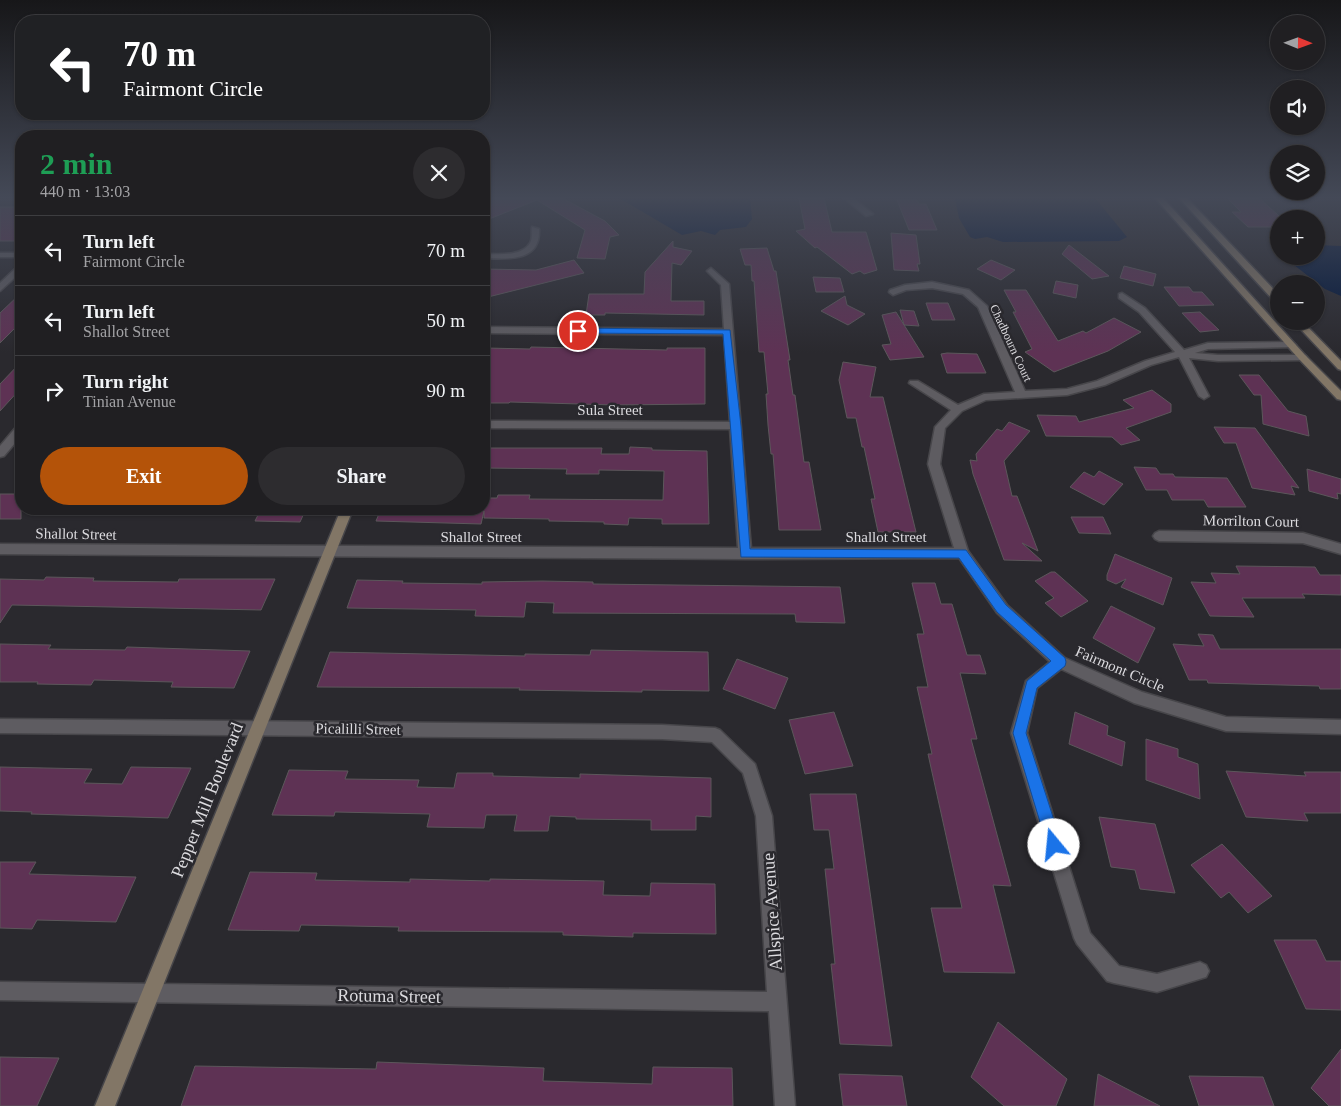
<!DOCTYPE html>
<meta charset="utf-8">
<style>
:root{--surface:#201f22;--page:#2d2c2f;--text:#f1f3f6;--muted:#a2a2a5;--line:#3d3d40;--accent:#b45309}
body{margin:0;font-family:"Times New Roman",serif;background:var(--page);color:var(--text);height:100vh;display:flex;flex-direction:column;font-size:19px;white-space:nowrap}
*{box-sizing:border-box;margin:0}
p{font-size:16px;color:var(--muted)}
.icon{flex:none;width:28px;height:28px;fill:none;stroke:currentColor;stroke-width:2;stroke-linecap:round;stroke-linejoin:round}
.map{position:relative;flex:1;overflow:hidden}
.panel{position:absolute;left:15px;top:130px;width:475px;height:385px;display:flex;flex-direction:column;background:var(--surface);border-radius:20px;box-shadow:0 1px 4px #0004,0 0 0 1px var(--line)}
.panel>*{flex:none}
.guide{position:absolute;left:15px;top:15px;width:475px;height:105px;border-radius:20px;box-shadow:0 1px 4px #0004,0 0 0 1px var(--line);background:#202124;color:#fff;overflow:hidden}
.needle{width:32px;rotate:91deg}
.buttons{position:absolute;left:1270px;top:15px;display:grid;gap:10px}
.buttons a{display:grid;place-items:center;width:55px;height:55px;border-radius:50%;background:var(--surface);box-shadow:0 1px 4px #0004,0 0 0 1px var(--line);font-size:25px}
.pin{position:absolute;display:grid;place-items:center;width:42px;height:42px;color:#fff;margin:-21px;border:2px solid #fff;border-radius:50%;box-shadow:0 1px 5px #0007}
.me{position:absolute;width:55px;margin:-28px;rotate:343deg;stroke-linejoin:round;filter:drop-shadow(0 0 4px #0008)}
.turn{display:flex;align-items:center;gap:18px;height:105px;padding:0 25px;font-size:22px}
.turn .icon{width:65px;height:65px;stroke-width:2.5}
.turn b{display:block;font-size:35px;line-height:42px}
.round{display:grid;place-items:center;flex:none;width:52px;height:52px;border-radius:26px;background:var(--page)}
.overview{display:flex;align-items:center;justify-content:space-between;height:85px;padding:0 25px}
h1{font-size:30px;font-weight:700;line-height:38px;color:#1e9e55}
.primary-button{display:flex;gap:10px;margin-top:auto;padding:10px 25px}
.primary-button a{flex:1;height:58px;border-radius:30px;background:var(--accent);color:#fff;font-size:20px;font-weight:700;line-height:58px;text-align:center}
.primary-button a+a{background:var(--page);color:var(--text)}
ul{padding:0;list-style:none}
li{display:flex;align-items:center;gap:15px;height:70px;padding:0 25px;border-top:1px solid var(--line)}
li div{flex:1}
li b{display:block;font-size:19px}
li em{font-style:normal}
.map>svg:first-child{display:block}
.water{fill:#00153a}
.building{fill:#5e3254;stroke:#5c575b}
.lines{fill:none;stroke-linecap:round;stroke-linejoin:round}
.street-casing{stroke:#47464a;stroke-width:3}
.secondary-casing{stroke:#47464a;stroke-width:3}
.street{fill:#5e5c61;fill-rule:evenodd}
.secondary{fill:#827666;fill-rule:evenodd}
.route{fill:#1a73e8;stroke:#114b97}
.labels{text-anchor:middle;stroke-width:5;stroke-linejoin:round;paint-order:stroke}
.far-street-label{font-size:12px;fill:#dcdbdf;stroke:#2a292e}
.street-label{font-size:15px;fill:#dcdbdf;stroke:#2a292e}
.near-street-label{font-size:18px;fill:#dcdbdf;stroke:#2a292e}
</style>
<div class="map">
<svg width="1341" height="1106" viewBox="0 0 1341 1106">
<rect width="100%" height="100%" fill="#2a292e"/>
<path class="water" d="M619,198H750L752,219L746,227L720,230L715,235L701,231L682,235Z
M955,198H1095L1127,237L1119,241L1003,242L987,237L975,239L970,237L959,218Z
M1316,245L1341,246V296L1325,289L1294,265L1307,256H1316Z"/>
<path class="building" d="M484,198H562L605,221L619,235L610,237L605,259L577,258L585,230L537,200L484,221Z
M799,198H824L832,232H866L877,270L864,274L860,271L852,274L817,247L815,248L796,231L805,229Z
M1227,198H1259L1279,216V227H1248L1232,212H1241Z
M897,200H917L919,204H926L937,230H909Z
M0,207H21V241H0Z
M891,233L916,235L920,264H917L919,271L894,270Z
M673,241V247L692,251L681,265L672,263L671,301H704V315L605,313V315H586L589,294H644L645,272Z
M1069,245L1109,276L1092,279L1062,254Z
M767,248L774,271H776L790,360H788L793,395H795L804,462H809L821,530H779L773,454H771L768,425L766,394H768L764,352H759L754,281H752L751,265H745L740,249Z
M574,260L584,273L484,298V269L536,270Z
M991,260L1015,270L1001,280L977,269Z
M1124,266L1156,274L1153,286L1120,278Z
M813,277L840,278L844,292H816Z
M1056,281L1078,285L1076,298L1053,293Z
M1164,287H1189L1193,292H1202L1214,305L1179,306Z
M1004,290H1026L1058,341L1083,331L1086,333L1114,318L1141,332L1108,351L1054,372L1025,352L1032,349L1013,312H1016Z
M21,293V322L0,343V313Z
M845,296L847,305L865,314L848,325L821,311Z
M926,303H948L955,320H932Z
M900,310L914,311L919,326L904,325Z
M896,312L924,357L890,360L882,345L891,344L882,315Z
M1200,312L1219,330L1200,332L1182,313Z
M531,347L667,350V348H705V404L615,405L510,402L509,403H484V357L486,348L530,349Z
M947,353L977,354L986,373H947L941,354Z
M21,362V388L0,411V384Z
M843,362L876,367L870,397H883L916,532H878L871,499H875L864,447H862L856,418H847L839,380Z
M1239,375H1259L1288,411L1306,416L1309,436L1263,424L1261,395H1254Z
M1152,390L1171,404V412L1126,428L1140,440L1121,445L1112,437L1046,436L1037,415L1076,416L1079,422L1134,408L1123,400Z
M1009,422L1030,431L1004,461L1012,496H1017L1038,551L1022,543L1042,561L1004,560L973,474L970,460L977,461L976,454L997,429L1002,431Z
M1214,427L1255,428L1299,488L1291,486L1295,495L1252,488L1236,443H1224Z
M630,447L652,448V450L707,451L709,524H662V519L629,518L628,525L604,524V522L549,521V519L484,518V511L481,524L376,521L381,509H484V498H497L498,495H530L529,499L663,500L664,471L599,470V474H566L567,469L484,468V448H602L601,454H629Z
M1134,467L1156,468L1160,474H1173L1175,477L1227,478L1246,507H1208L1204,500H1172L1167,490H1146Z
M1307,469L1341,479V494L1337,493L1338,499L1309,491Z
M1099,471L1123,484L1104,505L1070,487L1084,472L1094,477Z
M0,494H21V519H0Z
M261,509H306L300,522L255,521Z
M1071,517H1103L1111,534L1079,533Z
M1115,554L1172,578L1163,605L1121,587L1126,579L1116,584L1107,580V575Z
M1236,566L1315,567L1320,575H1341V595L1302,594L1305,598H1242L1254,617L1210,616L1191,582L1216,583L1211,573L1240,574Z
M1051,572H1055L1088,601L1061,617L1045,603L1054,598L1035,581Z
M46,577L94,578L93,581L178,582L179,579H275L261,610L12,605L0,623V579L44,580Z
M357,580L403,581L402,583L482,584V582L542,581L593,582V584L840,587L845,623L796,622L795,614L553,613L554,603L526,602L524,617L475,616L476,610L347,608Z
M912,583H935L941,604H952L967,655H980L986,674L960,673L977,739H971L1011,886L993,885L1015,973L944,972L931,908H962L928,754H932L917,687H928L917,634H924Z
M1111,606L1155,628L1138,663L1093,638Z
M1198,634L1213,635L1220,649H1341V689H1320L1319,686L1208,683L1207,680H1189L1173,644L1204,646Z
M0,644L51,645L48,649L125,650L127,647L250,651L234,688L171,687L173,682L94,680L91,685L37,684L38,682H0Z
M591,650L708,652L709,691L642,690V692L519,690L520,688L317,687L330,652L525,656V654L590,655Z
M737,659L788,678L775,709L723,689Z
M834,712L853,766L805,774L789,720Z
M1075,712L1108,726L1107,735L1125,742L1122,766L1069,744Z
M1146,739L1178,749V757L1198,764L1200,799L1146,780Z
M0,767L92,769L84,783L122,784L131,767L191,768L168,818L31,814L32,812L0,811Z
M289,770L348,771L345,779L419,780L417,787L454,788L457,773H493V776L580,778V774L711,778V817L696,816V830H651V820L576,819V817L550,816L548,831H514L517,815H486L484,828L427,827L430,814L335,812L334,816L272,815Z
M1226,771L1306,776L1304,772H1341V813H1304L1308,821L1246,817Z
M810,794H856L892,1046L840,1044L831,964H835L825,869H834L829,830H814Z
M1099,817L1155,824L1175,893L1140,889L1135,870L1111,867Z
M1222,844L1272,896L1248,913L1229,892L1221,898L1191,865Z
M0,862H36L29,874L136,877L116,922L37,920L32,929L0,928Z
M250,872L317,873L315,880L410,882V879L490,881V879L604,881L603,895L650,896L651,883L715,884L716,934L633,933V937L563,935V932L398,931L399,927L301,925L299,931L228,930Z
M1274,940H1316L1326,961H1341V1010L1306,1009Z
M998,1022L1067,1079L1056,1106H1004L971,1077Z
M1341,1049V1106H1329L1311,1088Z
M0,1057L59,1058L37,1106H0Z
M377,1062L544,1068L543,1081L652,1084L653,1067L732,1068L733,1106H181L195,1066L376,1069Z
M839,1074L902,1076L907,1106H843Z
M1098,1074L1160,1106H1094Z
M1189,1076L1263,1077L1274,1106H1199Z"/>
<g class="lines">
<g class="street-casing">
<path id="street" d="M844,198H853L873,214L866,216Z
M532,227L539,229C541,262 508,259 484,258V254C497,254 522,257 530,243C533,238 531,232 532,227Z
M0,253H21V257H0Z
M18,266H21V272L0,291V283Z
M711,268L729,284L751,548H954L928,464L935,427L951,410L909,383L910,381H918L958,405L984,394L1015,392L978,307L963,294L932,288L906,290L893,295L889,292L890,290L905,285L932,282L969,290L987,306L1025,391L1067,389L1097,381L1145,361L1175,352L1139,312L1119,298V294L1122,293L1145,308L1184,350L1208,343L1291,342L1296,345L1294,347L1208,349L1195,353L1218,355H1305L1307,357L1302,360L1218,361L1189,358L1209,396L1204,399L1199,396L1179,357L1151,365L1105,385L1067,395L986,400L962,411L945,428L940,464L968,551L1007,605L1065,658L1142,692L1226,717L1341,720V734L1226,731L1134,703L1061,669L1037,688L1027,733L1090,933L1119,966L1157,974L1200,962L1206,965L1209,971L1206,977L1157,992L1114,983L1107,981L1077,944L1074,938L1011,733L1026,681L1050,662L997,613L959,558L745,559L0,554V544L738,548L730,429L484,428V421L730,422L724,335L484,333V327L724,329L721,285L707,271Z
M17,426H21V436L4,456L0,457V446Z
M1159,531L1303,533L1341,544V554L1303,543L1159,541L1155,539L1153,536L1155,533Z
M0,719L662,725L715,728L720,730L755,764L772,816L795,1106H775L769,1011L0,1000V982L767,992L756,816L743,773L712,742L662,739L0,733Z"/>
</g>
<g class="secondary-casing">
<path id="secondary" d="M1155,198H1163L1305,355L1341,391V400L1337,399L1299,359Z
M1179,198H1187L1279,295V304L1276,303Z
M1293,321H1302L1341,361V370L1338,369Z
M341,509H353L115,1106H95Z"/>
</g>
<use href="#street" class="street"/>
<use href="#secondary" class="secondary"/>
</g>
<linearGradient id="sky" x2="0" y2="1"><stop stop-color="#171719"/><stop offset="0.56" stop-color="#444957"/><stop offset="1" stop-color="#444957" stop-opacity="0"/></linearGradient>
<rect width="1341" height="353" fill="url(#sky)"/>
<path class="route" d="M578,328L730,330L741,426L750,549L966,550L1006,605L1065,658L1066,662L1065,666L1037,688L1026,733L1062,845L1060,850L1054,852L1049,850L1047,845L1013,733L1027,681L1051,661L997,612L959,558L741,557L723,334L574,333L573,331Z"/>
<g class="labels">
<g class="far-street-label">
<text transform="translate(1011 343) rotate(65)" y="4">Chadbourn Court</text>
</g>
<g class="street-label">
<text x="610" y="415">Sula Street</text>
<text transform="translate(1251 521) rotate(1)" y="5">Morrilton Court</text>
<text transform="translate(76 534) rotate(1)" y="5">Shallot Street</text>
<text x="481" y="542">Shallot Street</text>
<text x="886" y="542">Shallot Street</text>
<text transform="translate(1120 669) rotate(23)" y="5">Fairmont Circle</text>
<text transform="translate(358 729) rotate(1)" y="5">Picalilli Street</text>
</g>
<g class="near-street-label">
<text transform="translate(207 800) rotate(-68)" y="6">Pepper Mill Boulevard</text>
<text transform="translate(772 912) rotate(-94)" y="6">Allspice Avenue</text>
<text transform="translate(389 996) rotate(1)" y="6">Rotuma Street</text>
</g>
</g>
</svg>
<div class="buttons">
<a><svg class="needle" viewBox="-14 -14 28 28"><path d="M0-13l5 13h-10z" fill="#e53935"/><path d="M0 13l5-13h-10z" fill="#a2a2a5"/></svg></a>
<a><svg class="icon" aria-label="sound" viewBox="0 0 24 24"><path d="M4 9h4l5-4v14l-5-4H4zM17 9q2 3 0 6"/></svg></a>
<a><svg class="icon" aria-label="layers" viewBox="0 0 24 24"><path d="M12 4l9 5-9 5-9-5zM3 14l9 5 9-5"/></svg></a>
<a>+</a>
<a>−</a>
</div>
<div class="pin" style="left:578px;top:331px;background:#d93025"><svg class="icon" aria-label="arrive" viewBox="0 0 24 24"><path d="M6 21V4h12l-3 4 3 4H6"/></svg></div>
<svg class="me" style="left:1054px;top:845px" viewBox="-20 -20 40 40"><circle r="19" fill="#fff"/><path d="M0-13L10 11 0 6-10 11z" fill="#1a73e8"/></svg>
<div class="guide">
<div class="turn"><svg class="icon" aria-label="left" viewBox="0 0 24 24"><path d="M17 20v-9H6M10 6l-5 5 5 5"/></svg><div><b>70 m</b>Fairmont Circle</div></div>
</div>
<section class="panel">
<div class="overview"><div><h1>2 min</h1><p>440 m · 13:03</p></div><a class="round"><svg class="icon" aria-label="close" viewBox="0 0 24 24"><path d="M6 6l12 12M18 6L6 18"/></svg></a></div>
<ul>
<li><svg class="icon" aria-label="left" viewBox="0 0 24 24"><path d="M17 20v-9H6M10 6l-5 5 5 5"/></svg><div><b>Turn left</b><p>Fairmont Circle</p></div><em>70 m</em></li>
<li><svg class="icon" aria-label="left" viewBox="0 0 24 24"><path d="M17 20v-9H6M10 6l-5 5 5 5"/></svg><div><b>Turn left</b><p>Shallot Street</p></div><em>50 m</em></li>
<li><svg class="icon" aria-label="right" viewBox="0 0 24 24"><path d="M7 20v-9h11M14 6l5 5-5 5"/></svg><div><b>Turn right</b><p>Tinian Avenue</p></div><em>90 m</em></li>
</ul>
<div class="primary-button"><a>Exit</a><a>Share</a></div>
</section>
</div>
